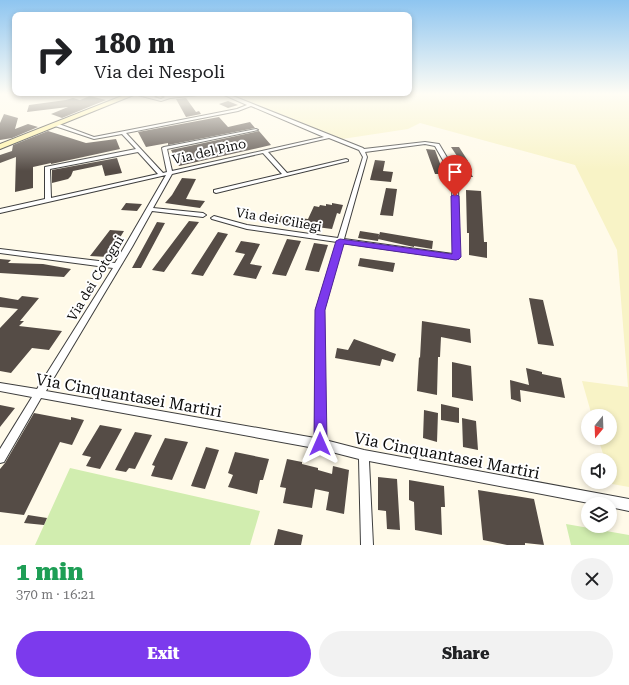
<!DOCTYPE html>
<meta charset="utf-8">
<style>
:root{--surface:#fff;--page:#f2f2f2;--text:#202124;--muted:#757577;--accent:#7c3aed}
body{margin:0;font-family:"Roboto Serif",serif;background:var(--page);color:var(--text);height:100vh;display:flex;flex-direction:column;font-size:15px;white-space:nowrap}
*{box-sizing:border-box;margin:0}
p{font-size:13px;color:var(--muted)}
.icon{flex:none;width:22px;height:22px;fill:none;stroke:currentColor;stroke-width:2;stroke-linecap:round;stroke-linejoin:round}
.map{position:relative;height:545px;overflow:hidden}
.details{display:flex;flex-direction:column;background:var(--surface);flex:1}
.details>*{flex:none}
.banner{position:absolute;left:12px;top:12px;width:400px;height:84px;border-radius:8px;box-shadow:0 2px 6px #0003;background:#fff;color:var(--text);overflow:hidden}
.needle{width:26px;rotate:199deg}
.fabs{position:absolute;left:581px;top:409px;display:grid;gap:8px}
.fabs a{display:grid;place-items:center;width:36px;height:36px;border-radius:50%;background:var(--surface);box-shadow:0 2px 6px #0003;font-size:20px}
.pin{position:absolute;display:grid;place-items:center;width:34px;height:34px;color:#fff;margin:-41px -17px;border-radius:50% 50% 50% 0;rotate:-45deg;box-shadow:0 0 4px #0007}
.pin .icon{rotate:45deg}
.me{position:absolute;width:44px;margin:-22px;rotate:0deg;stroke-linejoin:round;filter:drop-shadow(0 0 3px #0008)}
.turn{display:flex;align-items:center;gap:14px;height:84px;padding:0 16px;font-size:18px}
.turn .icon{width:52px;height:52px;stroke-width:2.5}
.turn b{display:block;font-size:28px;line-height:34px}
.round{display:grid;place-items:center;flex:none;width:42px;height:42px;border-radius:21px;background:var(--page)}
.overview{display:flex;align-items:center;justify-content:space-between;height:68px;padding:0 16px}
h1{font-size:24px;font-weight:800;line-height:30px;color:#1e9e55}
.button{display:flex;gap:8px;margin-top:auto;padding:8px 16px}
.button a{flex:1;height:46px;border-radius:24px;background:var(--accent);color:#fff;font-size:16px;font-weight:800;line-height:46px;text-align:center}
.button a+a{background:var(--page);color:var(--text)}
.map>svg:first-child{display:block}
.industrial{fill:#eadeec}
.farmland{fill:#f8f3c6}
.green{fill:#d1edaf}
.building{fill:#554c46}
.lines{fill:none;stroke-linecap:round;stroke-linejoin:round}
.minor-casing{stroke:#3e3e3e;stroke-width:2}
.secondary-casing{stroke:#2d2d2d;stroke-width:2}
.minor{fill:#fff;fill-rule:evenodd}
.secondary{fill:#fff3a4;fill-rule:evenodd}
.route{fill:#7c3aed;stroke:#51269a}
.labels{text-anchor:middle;stroke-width:4;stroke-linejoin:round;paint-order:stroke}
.street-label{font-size:13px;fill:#0b0b0b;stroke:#fff}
.near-street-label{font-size:16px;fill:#0b0b0b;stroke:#fff}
</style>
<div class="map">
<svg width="629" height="545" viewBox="0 0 629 545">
<rect width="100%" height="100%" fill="#fffae9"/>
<path class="industrial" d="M19,94H73L40,100H27L13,97Z"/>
<path class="farmland" d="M232,94H629V487L612,484L610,478V460H605L598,438H610V416H592L582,381L628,387L617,250L575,165L420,123L408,129L342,139Z"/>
<path class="green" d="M70,468L260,511L250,545H35Z
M566,524L629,535V545H571Z"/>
<path class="building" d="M90,96L106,100L62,118L51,114L68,107L27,112L29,105L66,100L73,98L80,100Z
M186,98L196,112L199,111L201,114L186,117L176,99Z
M228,101L238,105L228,108L219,104Z
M4,114L18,118L15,129L28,124L38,127L12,138L0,140V123Z
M219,117L228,127L250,122L255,128L168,145V143L146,147L138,132Z
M48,131L86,143L116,139L120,149L51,164V163L33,167V188L15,192L16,157L0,163V155L12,151L13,145Z
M259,131L271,145L179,166L171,150Z
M451,147H459L468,161H467L472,170H469L473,177H465L458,165H460L454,157L457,156Z
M426,149L435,150L444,174H435Z
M117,158L122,173L105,176L102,165L73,171L71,176L68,179L52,183V170Z
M375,160L385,161L383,171L393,172L391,182L370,180Z
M182,178L196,179L186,199L205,201L200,208L165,203L172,195Z
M386,188L397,189L393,216L380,215Z
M466,190L481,191L484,242H487V258L469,255V233H467Z
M126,203L142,204L137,211L121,210Z
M332,203L343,205L340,214L337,213L332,229L278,222L281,216L308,219L314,206L319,207L320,205L326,206V204L332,205Z
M189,221L199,222L164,272L152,270Z
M157,222L165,223L141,268H132Z
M110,230L124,231L108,257L90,256Z
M360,231L379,234L378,241L358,238Z
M218,232L228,234L203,276L191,274Z
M380,232L433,241L432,249L414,246V247L378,239Z
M287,239L301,241L286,276L272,274Z
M241,241L260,244L250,264L262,266L256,279L233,275L245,254L235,252Z
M314,243L328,245L319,272L305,270Z
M360,258L395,263L393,272L358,266Z
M0,259L11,260L8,263L43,264L71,269L64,277L0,273Z
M22,296L39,298L20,321H24L19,326L62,331L49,350L32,348L11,373L0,371V328L18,309L0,307V297L18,300Z
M529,298L543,300L554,346L538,344Z
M422,321L470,329L471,343L441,337L440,357H438L437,395L417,391L419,357L420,358Z
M354,339L396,354L393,362L382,359L380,366L335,358L337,348L348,350Z
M452,362L471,366L473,401L452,397Z
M526,368L542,372V374L561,378L565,398L520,390L521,402L511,399L510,380L529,385Z
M441,404L459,408V423L441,420Z
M0,405L15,408L0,427Z
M424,410L438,413L437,442L423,438Z
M34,413L71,420V417L84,420L72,445L60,442L24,515L0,512V469L5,463Z
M462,418L476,421L478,450L463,447Z
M100,425L122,429L100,469L86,466L91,457L82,455Z
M135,432L152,435L135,469L129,468L126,472L115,470Z
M165,438L188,442L172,480L151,476L155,466L152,465Z
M206,447L219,450L205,489L191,486Z
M235,452L269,459L263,480H260L257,494L228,487L233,475L228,473Z
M287,459L302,462V464L318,468V470L332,474L333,466L349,470L344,514L326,510L329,492L315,489L312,508L283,503L286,488L280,487Z
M378,477L397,479L400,530L387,529L386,511L378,510Z
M409,480L444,486L445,507H441L442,535L415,530L414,502L409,500Z
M478,490L534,499L544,545L525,543V545H507L483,540Z
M28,515L47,518L44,525L24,523Z
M278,529L303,535L301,545H274Z"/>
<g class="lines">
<g class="minor-casing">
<path id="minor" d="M134,94L150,96L153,94H159L154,97L161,99L165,97L159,94H165L169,96L207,94L170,98L161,101Z
M222,94H228L363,148L364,149L425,142L439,144L458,176L459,257L458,259H456L343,243L324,310L325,440L364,450L629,499V511L610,507V504H594L369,461L373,545H361L359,459L320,449L41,398L4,462L0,463V449L32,397L0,391V383L37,389L113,268L0,253V249L115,263L166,175L0,213V209L45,199V167L136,149L122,134L94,139L55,126V124H59L94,137L237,109L247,105ZM251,106L324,137L172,171L167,149L258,130L256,129L164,147L162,148L167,172L163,173L126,133L238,111ZM329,138L359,150L363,157L338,238L247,225L214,216L211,218L212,219L247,229L337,242L316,310L315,438L46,391L132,247L152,211L203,217L206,215L203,213L153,208L172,174L263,153L282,174L214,190V192L216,193L348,161V160L346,159L287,173L268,152ZM425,144L435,146L452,176L453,254L344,239L367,157L365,152ZM138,152L158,174L51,198L50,169Z"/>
</g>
<g class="secondary-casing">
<path id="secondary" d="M127,94H136L0,149V144Z"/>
</g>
<use href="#minor" class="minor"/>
<use href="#secondary" class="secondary"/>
</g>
<linearGradient id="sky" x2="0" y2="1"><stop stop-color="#8ec5f0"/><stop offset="0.55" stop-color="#fffdf5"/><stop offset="1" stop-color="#fffdf5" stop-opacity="0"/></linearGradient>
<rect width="629" height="171" fill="url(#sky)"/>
<path class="route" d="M455,194L459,196L461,257L459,259L456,260L344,244L325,310L327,444L325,449L320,451L316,449L314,444L315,310L336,241L340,239L452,254L451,196Z"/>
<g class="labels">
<g class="street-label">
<text transform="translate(209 151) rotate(-13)" y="5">Via del Pino</text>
<text transform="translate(279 219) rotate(10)" y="5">Via dei Ciliegi</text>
<text transform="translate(95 278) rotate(-59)" y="5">Via dei Cotogni</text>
</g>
<g class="near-street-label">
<text transform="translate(129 395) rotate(10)" y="6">Via Cinquantasei Martiri</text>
<text transform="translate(447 455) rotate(11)" y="6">Via Cinquantasei Martiri</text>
</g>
</g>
</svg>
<div class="fabs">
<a><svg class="needle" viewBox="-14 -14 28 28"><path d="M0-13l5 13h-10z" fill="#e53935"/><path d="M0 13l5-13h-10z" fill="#757577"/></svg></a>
<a><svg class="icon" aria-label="sound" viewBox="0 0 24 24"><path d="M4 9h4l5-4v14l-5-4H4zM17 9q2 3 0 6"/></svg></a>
<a><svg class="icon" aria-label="layers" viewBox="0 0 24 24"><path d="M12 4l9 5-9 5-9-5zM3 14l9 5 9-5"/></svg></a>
</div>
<div class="pin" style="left:455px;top:196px;background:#d93025"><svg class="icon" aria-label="arrive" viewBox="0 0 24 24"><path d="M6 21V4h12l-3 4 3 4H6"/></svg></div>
<svg class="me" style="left:320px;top:444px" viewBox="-20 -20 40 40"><path d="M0-17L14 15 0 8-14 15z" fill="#7c3aed" stroke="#fff" stroke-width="4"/></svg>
<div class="banner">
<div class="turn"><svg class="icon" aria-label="right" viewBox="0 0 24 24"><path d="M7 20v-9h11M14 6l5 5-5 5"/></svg><div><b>180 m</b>Via dei Nespoli</div></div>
</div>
</div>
<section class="details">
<div class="overview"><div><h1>1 min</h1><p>370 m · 16:21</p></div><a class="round"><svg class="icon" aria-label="close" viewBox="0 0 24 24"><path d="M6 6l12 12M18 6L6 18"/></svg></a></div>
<div class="button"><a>Exit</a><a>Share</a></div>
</section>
